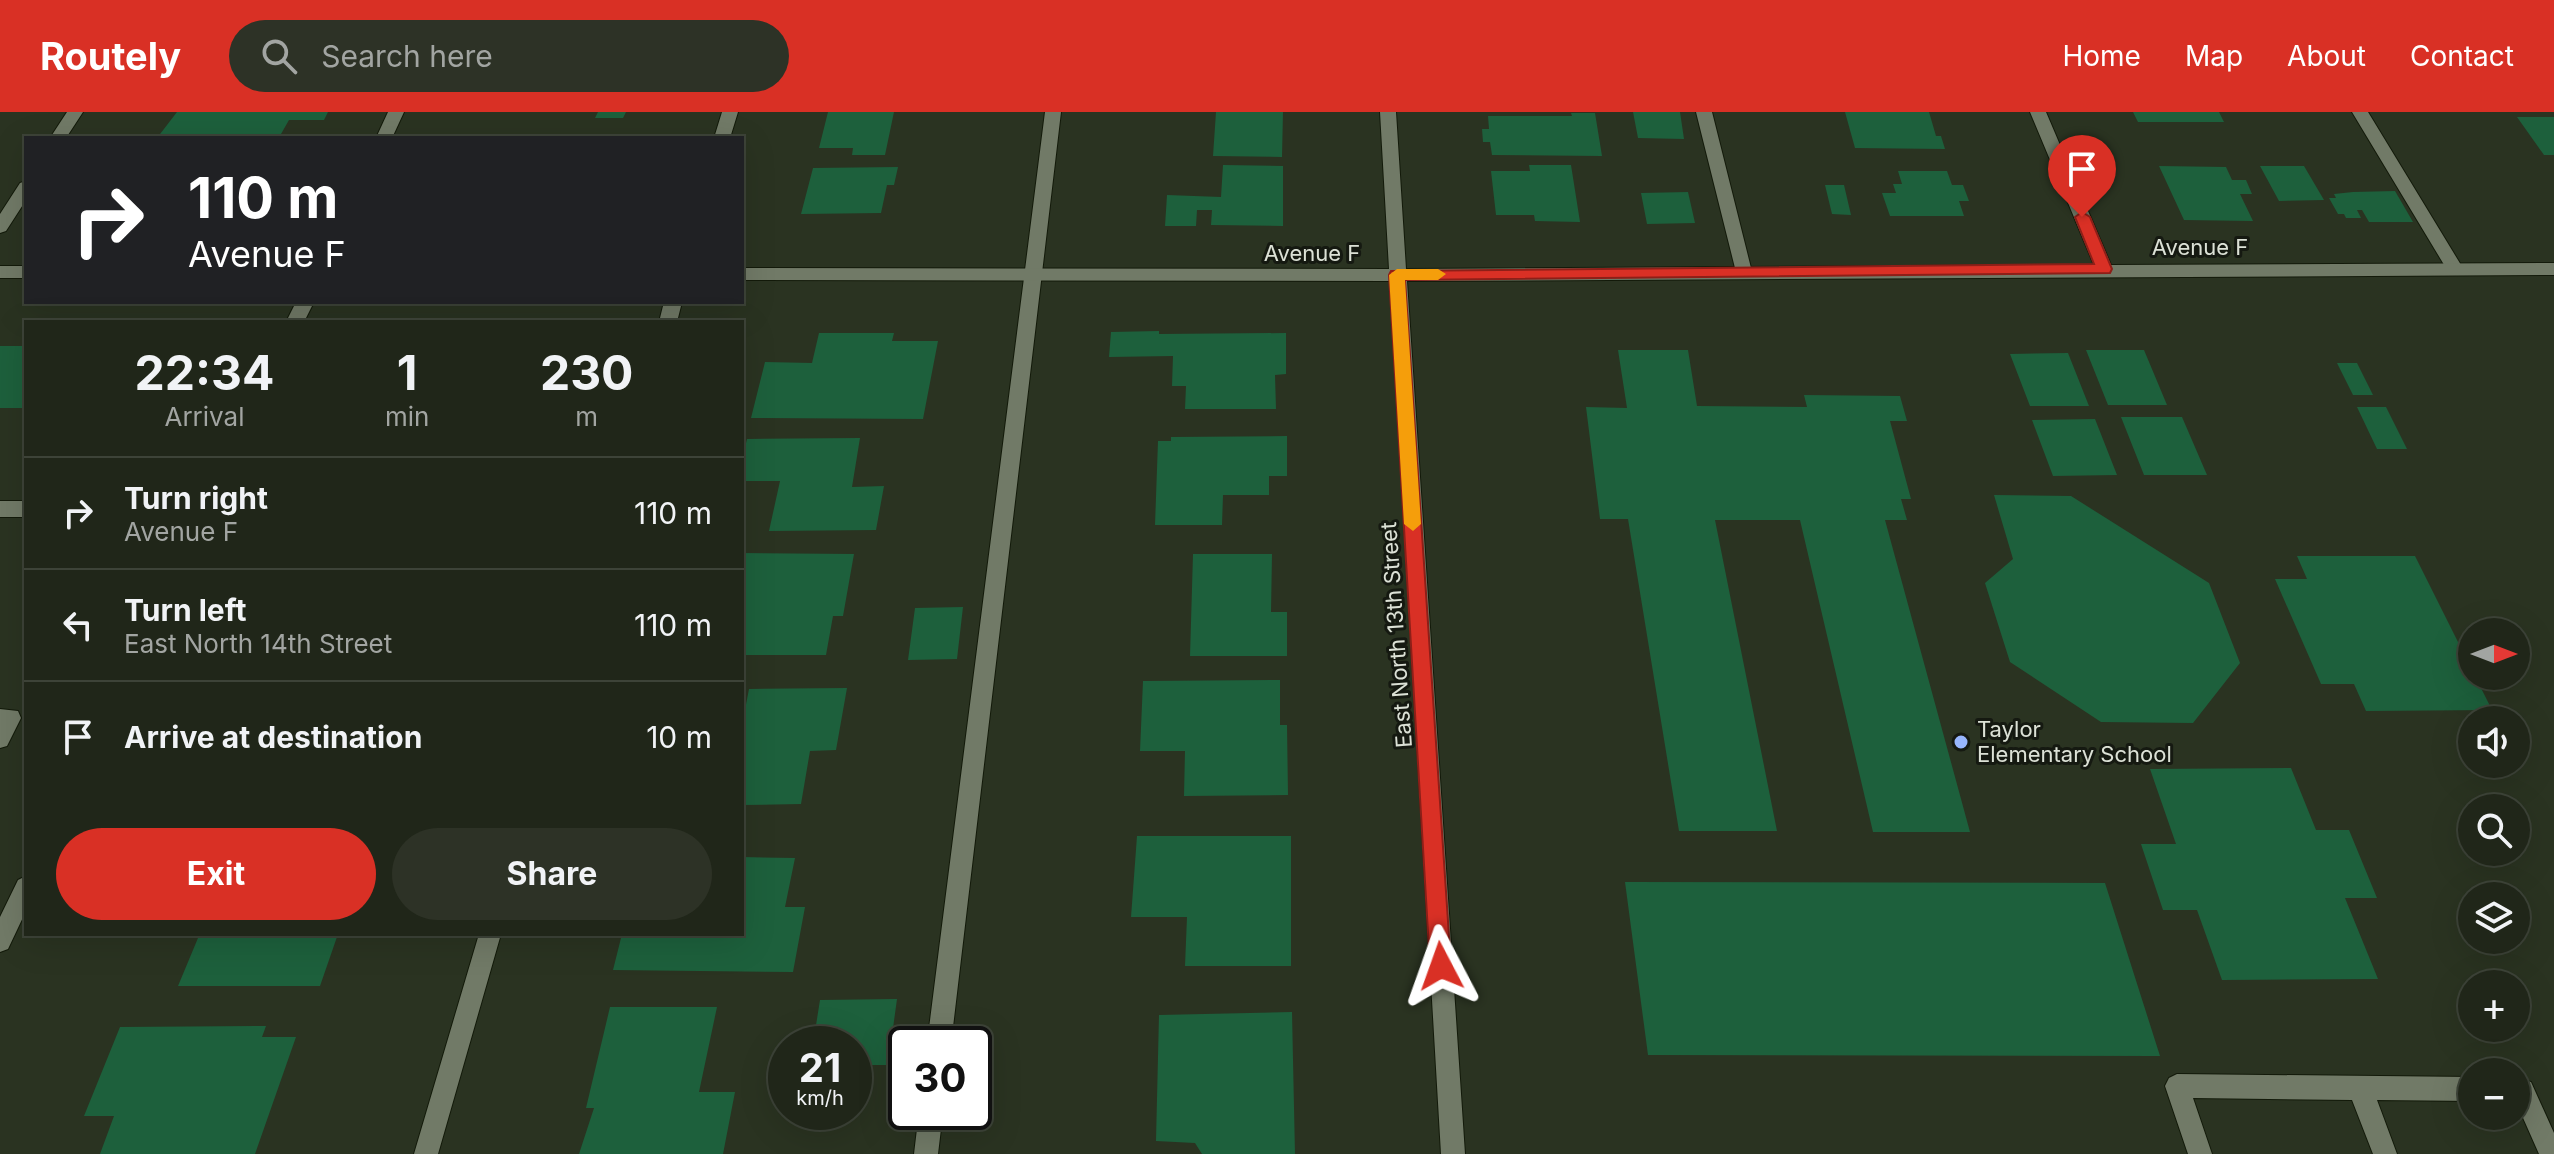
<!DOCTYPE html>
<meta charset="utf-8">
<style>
:root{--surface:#202619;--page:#2d3226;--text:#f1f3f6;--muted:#a2a5a2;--line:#3d4338;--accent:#d93025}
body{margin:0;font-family:Inter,sans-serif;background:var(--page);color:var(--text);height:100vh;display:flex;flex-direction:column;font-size:30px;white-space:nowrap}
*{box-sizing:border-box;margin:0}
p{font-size:26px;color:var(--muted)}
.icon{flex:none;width:44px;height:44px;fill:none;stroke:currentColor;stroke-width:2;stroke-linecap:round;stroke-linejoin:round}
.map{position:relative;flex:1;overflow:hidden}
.panel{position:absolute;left:24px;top:208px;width:720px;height:616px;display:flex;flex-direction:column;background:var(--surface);border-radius:0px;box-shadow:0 8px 32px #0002,0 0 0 2px var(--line)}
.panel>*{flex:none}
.guide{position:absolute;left:24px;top:24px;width:720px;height:168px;border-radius:0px;box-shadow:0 8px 32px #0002,0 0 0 2px var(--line);background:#202124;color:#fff;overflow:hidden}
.needle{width:52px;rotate:90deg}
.controls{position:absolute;left:2458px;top:506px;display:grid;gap:16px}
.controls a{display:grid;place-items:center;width:72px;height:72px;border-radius:50%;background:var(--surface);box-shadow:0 8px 32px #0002,0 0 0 2px var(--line);font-size:40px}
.speed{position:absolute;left:768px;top:914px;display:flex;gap:16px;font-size:40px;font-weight:700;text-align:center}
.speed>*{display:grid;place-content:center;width:104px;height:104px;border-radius:50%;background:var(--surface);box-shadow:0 8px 32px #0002,0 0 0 2px var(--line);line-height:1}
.speed small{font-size:20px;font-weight:400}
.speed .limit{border:4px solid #111;border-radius:12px;background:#fff;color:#111}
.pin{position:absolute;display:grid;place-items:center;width:68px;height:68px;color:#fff;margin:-82px -34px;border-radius:50% 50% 50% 0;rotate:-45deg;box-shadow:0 0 8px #0007}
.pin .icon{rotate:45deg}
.me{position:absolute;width:88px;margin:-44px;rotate:356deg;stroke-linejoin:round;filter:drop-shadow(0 0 6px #0008)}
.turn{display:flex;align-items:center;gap:28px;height:168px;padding:0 32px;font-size:36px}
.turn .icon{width:104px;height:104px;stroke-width:2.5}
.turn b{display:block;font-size:56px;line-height:68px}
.eta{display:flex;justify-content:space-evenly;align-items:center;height:136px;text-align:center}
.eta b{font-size:48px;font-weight:700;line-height:56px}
.action{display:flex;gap:16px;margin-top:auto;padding:16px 32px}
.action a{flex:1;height:92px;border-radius:48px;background:var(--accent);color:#fff;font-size:32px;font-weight:700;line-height:92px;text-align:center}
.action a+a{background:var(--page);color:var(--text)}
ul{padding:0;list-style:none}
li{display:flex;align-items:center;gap:24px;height:112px;padding:0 32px;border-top:2px solid var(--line)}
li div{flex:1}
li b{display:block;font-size:30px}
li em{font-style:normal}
header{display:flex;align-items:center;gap:48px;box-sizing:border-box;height:112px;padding:0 40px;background:var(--accent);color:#fff}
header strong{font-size:38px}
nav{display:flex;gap:44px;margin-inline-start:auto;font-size:28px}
.search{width:560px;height:72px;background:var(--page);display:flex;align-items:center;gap:20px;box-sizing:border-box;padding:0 28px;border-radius:44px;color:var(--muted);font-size:30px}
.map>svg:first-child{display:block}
.building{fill:#1d603c}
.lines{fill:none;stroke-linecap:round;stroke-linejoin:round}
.service-casing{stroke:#131a0a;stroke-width:2}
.minor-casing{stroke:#131a0a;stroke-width:2}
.service{fill:#717a67;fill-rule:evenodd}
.minor{fill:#717a67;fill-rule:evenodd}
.route{fill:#d93025;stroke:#8d1f18;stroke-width:2}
.slow{fill:#f59e0b}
.poi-dot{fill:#97b6fd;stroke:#151911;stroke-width:3}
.labels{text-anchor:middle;stroke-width:6;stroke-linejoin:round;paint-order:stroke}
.street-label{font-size:22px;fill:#dce1d6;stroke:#151911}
.poi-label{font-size:22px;fill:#dce1d6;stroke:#151911;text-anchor:start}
</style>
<header>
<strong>Routely</strong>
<div class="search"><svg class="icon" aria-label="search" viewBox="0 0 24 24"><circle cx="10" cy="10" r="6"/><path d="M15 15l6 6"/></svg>Search here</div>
<nav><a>Home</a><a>Map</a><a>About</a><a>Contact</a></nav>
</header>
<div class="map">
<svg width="2554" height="1042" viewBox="0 0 2554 1042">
<rect width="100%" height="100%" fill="#2a3321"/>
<path class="building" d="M177,0H328L324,8H289L281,22L157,26Z
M598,0H626L623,6H595Z
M828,0H894L885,43H852L853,36H819Z
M1216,0H1283L1282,45L1213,44Z
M1633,0H1680L1684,27L1638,26Z
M1845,0H1929L1936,24H1941L1945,37L1855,36Z
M2133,0H2219L2224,10H2138Z
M1571,1H1595L1602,44L1492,43L1490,30H1483L1482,17H1489L1488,4H1572Z
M2517,5H2554V43H2544Z
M1223,53L1283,54V114L1211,113L1212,98H1197L1196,114H1165L1167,83L1221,85Z
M1529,53H1571L1580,110L1535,109L1534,103H1496L1491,59H1530Z
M2159,54L2226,55L2232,68H2246L2252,82H2240L2253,109L2184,108Z
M2260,54H2304L2324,88L2279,89Z
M898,55L894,73H887L881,101L801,102L813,56Z
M1898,59H1947L1952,73H1963L1969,89H1959L1964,104H1890L1882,81H1896L1893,72H1902Z
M1825,73H1844L1851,103L1832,102Z
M2395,79L2413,110H2369L2362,98H2357L2361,106H2346L2344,102H2338L2329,86H2336L2334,82L2353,80Z
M1688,80L1695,111L1647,112L1641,81Z
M1159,219V222L1286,221V262L1275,263L1276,297H1185L1186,274H1172L1173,244L1109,245L1111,220Z
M819,221H894L892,229H938L923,307L751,306L765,250L812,251Z
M0,234H26V296H0Z
M1618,238H1688L1697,294L1807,295L1804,283L1900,284L1907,309H1890L1911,387H1901L1907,408H1885L1970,720H1873L1800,408H1715L1777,719H1679L1628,407H1600L1586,295L1627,296Z
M2086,238H2144L2167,293H2108Z
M2068,241L2089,294H2030L2010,242Z
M2337,251H2357L2373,283H2353Z
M2357,295H2386L2407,337H2377Z
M2121,305H2182L2207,363H2144Z
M2095,307L2117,363L2053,364L2032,308Z
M1287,324V364H1269V383H1223L1222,413H1155L1158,329H1171V325Z
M860,326L852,375L884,374L876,418L769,419L780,369H742V348L747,327Z
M1994,383L2071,384L2209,471L2240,551L2193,611L2101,610L2010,550L1985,471L2013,447Z
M742,441L854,442L843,504H833L826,543H742Z
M1193,442H1272L1271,500H1287V544H1190Z
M2297,444H2415L2472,558V564H2475L2492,598L2366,599L2354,572H2321L2275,467H2307Z
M963,495L957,547L908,548L915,496Z
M1280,568V613H1287L1288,683L1184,684L1185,639H1140L1143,569Z
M847,576L836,638L810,639L801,692L742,693V613L749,577Z
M2291,656L2316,718H2349L2377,786H2345L2378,867L2222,868L2197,798H2163L2141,732H2176L2150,657Z
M1137,724H1291V854H1185L1187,805H1131Z
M742,745L795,746L785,795H805L793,860L613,858L622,822H742Z
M1625,770L2105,771L2160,944L1648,943Z
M221,822H338L320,874H178L198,826H219Z
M897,887L888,953H854V932H813L820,888Z
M610,895H717L699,980H735L723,1042H579L594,996H586Z
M1292,900L1295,1042H1202L1195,1031L1156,1029L1159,903Z
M266,914L262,925H296L255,1042H100L114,1004H84L120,915Z"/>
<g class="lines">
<g class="service-casing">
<path id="service" d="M388,0H404L392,26H376Z
M1045,0H1061L951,932H927Z
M1696,0H1712L1752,160L1750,164L1744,166L1736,160Z
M2352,0H2368L2461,153L2463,157L2461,161H2449Z
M296,190H314L304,210H286Z
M0,389H26V405H0Z
M0,597L18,599L21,606L7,634L0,636Z
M26,764V799L8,837L0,840V805L18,768Z
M2177,962L2472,965V989L2377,988L2397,1042H2373L2352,988L2193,986L2212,1042H2188L2165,974L2169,966Z
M2516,966L2531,970L2554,1021V1042H2539L2516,990Z
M919,1000H943L938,1042H914Z"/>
</g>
<g class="minor-casing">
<path id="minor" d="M67,0H83L66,26H50Z
M722,0H738L730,26H714Z
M1380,0H1396L1406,157L2094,153L2030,0H2046L2111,153L2554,151V163L1407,169L1465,1042H1441L1390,169L742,168V156L1389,157Z
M26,69V88L6,119L0,121V102L20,71Z
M0,154H26V166H0Z
M664,190H682L677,210H659Z
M479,822H501L438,1042H414Z"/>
</g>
<use href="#service" class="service"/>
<use href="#minor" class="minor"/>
</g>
<path class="route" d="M2082,100L2090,105L2112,157L2110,161L1405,168L1451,854L1448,861L1441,864L1433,861L1430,854L1389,163L1391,159L2094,152L2075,105Z"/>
<path class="slow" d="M1397,157H1438L1446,162L1438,168H1405L1421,412L1413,419L1404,412L1389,163Z"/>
<circle class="poi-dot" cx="1961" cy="630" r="8"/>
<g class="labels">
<g class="street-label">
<text x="2200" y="143">Avenue F</text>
<text x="1312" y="149">Avenue F</text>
<text transform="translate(1396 523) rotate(-94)" y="8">East North 13th Street</text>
</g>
<g class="poi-label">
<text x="1977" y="625">Taylor<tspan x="1977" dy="25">Elementary School</tspan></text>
</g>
</g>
</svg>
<div class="controls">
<a><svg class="needle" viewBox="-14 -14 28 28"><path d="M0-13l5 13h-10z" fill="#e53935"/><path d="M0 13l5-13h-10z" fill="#a2a5a2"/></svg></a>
<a><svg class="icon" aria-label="sound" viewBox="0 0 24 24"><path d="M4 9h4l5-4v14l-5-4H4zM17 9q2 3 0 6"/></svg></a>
<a><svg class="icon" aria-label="search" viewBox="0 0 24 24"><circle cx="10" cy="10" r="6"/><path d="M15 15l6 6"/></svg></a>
<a><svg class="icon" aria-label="layers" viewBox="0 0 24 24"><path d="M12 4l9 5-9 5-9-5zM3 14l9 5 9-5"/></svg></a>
<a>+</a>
<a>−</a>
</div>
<div class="speed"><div>21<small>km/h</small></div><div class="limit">30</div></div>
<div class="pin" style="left:2082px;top:105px;background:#d93025"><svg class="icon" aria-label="arrive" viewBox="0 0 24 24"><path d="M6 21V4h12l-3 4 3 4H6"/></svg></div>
<svg class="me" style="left:1441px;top:854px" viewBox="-20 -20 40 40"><path d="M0-17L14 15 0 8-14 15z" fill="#d93025" stroke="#fff" stroke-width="4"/></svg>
<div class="guide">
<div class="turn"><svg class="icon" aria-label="right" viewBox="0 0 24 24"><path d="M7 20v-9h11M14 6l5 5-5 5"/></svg><div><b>110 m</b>Avenue F</div></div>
</div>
<section class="panel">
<div class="eta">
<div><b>22:34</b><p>Arrival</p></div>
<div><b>1</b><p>min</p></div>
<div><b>230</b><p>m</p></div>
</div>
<ul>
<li><svg class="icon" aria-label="right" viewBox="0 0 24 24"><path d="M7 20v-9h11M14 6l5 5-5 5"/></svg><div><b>Turn right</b><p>Avenue F</p></div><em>110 m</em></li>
<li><svg class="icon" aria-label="left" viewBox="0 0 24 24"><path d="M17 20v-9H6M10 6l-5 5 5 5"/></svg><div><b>Turn left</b><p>East North 14th Street</p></div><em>110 m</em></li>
<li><svg class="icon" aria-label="arrive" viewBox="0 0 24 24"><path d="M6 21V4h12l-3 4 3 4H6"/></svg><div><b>Arrive at destination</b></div><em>10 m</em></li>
</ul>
<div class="action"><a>Exit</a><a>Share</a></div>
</section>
</div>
